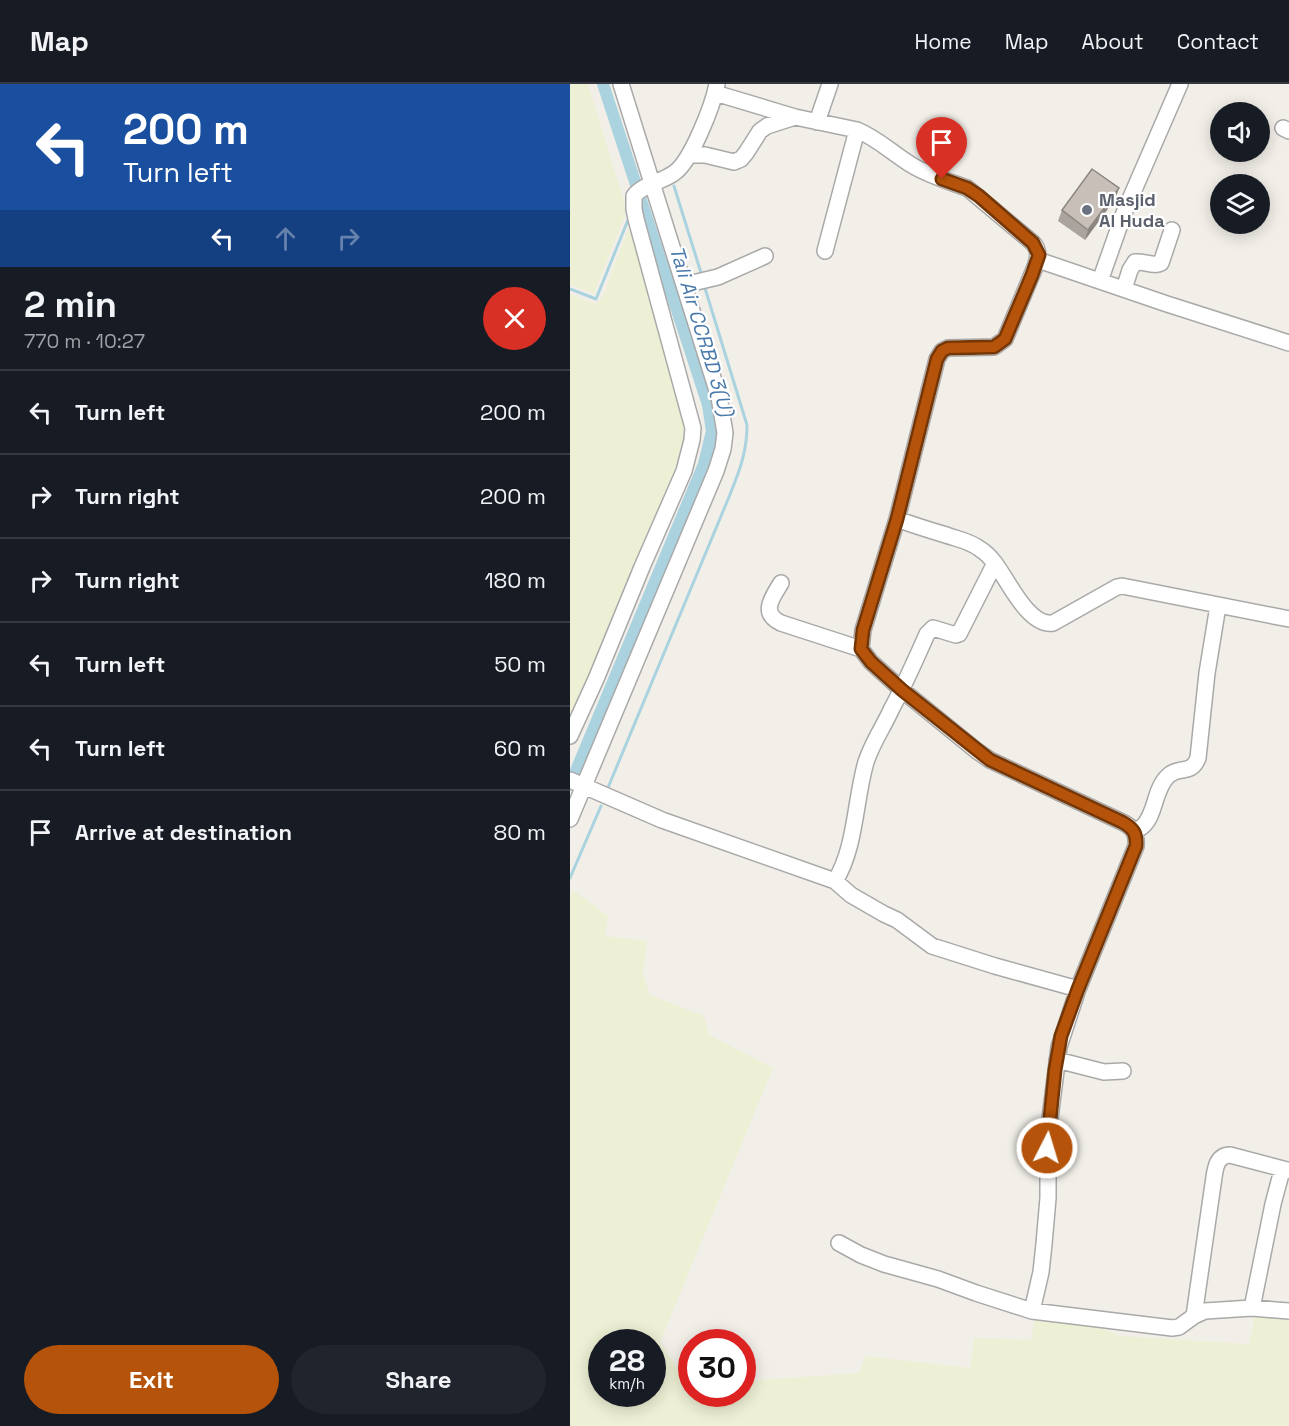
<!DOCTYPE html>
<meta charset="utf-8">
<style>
:root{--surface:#171b24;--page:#20242c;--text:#f1f3f6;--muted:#9ea1a6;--line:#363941;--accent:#b45309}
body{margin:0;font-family:"Space Grotesk",sans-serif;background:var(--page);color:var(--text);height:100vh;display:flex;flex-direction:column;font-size:22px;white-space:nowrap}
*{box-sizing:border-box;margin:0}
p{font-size:20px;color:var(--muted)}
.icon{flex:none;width:33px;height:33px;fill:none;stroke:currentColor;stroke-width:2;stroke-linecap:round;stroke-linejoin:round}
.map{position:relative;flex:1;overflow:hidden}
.drawer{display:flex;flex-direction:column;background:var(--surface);width:570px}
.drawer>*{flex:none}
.guide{background:#1a4fa0;color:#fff;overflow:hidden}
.buttons{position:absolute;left:640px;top:18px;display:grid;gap:12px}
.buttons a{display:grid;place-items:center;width:60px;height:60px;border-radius:50%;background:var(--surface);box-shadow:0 3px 15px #0003;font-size:30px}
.speed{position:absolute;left:18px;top:1245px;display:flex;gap:12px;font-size:30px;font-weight:700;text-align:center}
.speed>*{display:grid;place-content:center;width:78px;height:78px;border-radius:50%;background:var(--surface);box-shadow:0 3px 15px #0003;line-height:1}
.speed small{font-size:15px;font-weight:400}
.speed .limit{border:9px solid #d22;background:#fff;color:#111}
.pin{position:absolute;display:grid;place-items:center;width:51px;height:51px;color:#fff;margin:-62px -26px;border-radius:50% 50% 50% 0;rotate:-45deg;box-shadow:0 0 6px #0007}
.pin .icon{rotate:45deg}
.me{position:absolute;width:66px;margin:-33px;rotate:5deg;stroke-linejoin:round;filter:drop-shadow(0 0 4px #0008)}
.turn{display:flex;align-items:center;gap:21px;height:126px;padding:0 24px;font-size:27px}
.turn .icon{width:78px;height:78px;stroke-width:2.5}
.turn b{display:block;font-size:42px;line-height:51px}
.lanes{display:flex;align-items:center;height:57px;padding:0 24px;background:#0003;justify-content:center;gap:30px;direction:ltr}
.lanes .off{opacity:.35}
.round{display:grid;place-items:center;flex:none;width:63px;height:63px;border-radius:32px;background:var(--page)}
.overview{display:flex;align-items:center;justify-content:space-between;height:102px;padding:0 24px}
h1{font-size:36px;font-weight:800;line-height:45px}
.primary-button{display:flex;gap:12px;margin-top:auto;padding:12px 24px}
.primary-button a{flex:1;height:69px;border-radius:36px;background:var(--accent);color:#fff;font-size:24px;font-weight:800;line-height:69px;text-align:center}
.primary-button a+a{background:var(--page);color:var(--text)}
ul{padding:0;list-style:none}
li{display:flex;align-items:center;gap:18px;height:84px;padding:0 24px;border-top:2px solid var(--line)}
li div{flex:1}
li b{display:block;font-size:22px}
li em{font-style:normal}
header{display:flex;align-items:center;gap:36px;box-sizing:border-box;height:84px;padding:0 30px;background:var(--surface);border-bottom:2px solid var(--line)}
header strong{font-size:28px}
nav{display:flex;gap:33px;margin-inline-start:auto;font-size:21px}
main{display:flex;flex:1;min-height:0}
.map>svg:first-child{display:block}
.farmland{fill:#eef0d5;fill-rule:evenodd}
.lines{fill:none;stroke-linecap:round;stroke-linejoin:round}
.stream{stroke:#aad3df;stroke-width:3}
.canal{stroke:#aad3df;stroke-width:12}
.minor-casing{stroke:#a9a9a9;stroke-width:18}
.minor{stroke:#fff;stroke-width:15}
.wall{fill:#aba49e}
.shaded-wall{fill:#8b8681}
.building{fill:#c7bfb8;stroke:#8b8681;stroke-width:1.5}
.route-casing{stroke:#753606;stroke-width:15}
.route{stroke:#b45309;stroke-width:10}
.worship-dot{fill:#6b7280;stroke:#fff;stroke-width:2}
.labels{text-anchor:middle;stroke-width:4.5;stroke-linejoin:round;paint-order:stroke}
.worship-label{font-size:18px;font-weight:bold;fill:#5b616d;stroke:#fff;text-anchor:start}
.water-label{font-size:20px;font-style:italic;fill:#4a7aab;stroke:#fff}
</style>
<header>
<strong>Map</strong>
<nav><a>Home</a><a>Map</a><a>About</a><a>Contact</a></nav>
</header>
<main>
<section class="drawer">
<div class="guide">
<div class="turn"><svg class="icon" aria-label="left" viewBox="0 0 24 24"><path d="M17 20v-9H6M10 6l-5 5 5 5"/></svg><div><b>200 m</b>Turn left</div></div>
<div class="lanes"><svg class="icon" aria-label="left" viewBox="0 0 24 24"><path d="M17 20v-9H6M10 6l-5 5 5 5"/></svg><svg class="icon off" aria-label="ahead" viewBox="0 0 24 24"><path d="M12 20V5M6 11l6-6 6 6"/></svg><svg class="icon off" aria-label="right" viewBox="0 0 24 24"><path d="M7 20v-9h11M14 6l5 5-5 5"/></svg></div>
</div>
<div class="overview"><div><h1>2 min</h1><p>770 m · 10:27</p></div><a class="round" style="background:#d93025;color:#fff"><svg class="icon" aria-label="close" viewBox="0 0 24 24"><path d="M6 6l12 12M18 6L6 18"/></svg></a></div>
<ul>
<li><svg class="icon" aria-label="left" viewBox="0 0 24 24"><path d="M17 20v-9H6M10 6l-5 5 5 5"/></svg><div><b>Turn left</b></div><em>200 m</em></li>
<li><svg class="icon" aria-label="right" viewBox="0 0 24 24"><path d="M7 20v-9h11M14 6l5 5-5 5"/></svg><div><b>Turn right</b></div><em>200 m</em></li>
<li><svg class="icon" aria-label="right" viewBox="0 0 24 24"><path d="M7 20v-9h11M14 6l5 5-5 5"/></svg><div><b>Turn right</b></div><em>180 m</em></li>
<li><svg class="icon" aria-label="left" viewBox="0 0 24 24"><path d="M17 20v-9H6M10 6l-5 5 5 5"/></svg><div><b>Turn left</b></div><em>50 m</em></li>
<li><svg class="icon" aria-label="left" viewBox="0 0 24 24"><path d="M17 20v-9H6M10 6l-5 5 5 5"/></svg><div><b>Turn left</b></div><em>60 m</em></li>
<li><svg class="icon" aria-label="arrive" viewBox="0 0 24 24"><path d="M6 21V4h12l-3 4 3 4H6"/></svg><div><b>Arrive at destination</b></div><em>80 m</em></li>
</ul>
<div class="primary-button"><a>Exit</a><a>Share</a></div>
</section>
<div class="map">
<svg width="719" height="1342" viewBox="0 0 719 1342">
<rect width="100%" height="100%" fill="#f2efe9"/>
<path class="farmland" d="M0,0H18L56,124L54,134L24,210L0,200Z
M58,145L66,148L119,326L110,393L0,660V210L17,217L27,219L33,212Z
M3,806L38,832L35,852L77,857L73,890L80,911L134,932L139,951L203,984L90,1258L118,1300H121L122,1310H172L173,1297L290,1289L295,1272L400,1284L404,1254L461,1256L465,1235L519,1239L550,1252L679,1260L685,1232L719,1236V1342H0V813ZM32,1258H82V1310H32Z"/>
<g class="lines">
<path class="stream" d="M104,102L132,192
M0,205L26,215L58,136
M37,706L159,413C169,388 177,369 177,341L134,201
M0,794L31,722"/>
<path class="canal" d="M0,701L134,380L142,347L138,321L33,0"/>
<g class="minor-casing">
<path id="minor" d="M145,9L225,33L287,46C307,54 322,69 340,80C357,91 378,97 397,104L402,108L463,159C470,167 468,174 465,183L435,255L424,263L378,264L372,267L367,275L327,435L293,546L291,565L301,578L332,606L407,667L420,676L552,738C563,743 567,749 566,762L508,905L489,963L478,1050V1114L474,1160L471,1188L462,1227
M247,38L260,0
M713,44L719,47
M119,71H135L164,78L171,75L176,69L190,47L197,42L225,33
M255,167L287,46
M468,176L597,220L719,259
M530,197L554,129L610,0
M114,201L148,193L195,172
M554,205L560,186L565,178C574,177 584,183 591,179L602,146
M327,435C343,441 359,446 376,451C387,455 400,457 410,465C415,468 420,473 424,478C437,494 458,543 483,539L547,503L552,502L719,535
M211,499C202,514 190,529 211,539L291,565
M0,652L26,595L72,483L114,387L122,356L123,344L66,135L64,125V112C73,100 92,98 104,89C121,78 143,21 147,0
M0,696L92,736L265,797C286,764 285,715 296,678C302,659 314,642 322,624C335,600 346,575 357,550L363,544L386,551L389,550L425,479
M0,735L146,387L153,365L155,349L149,313L51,0
M565,747C567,746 570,745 573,742C586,730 584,705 598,692C609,681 621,692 628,674L637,589L648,522
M265,797L281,811L314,830L327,836L362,862L425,882L508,905
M487,976L534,988L553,987
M269,1159L291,1171L314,1180L368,1195L406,1209L462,1227L602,1244L609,1243L624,1232L635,1227L682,1224L719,1227
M682,1224L703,1120L711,1090L717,1086H719
M624,1232L643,1100C645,1088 645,1071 660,1071L717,1086"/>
</g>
<use href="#minor" class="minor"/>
</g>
<path class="wall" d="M549,104L545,115L515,156L488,137L492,126Z"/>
<path class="shaded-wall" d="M549,104L545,115L515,156L518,146Z"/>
<path class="building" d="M522,85L549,104L518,146L492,126Z"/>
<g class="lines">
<g class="route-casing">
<path id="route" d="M372,95L397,104L409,112L463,159L469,171L462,191L435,255L424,263L378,264L372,267L367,275L327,435L293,546L291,565L301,578L332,606L420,676L552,738C563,744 567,749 566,762L508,905L491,952L485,986L477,1064"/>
</g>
<use href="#route" class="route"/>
</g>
<circle class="worship-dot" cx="517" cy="126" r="6"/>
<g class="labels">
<g class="worship-label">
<text x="529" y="122">Masjid<tspan x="529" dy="21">Al Huda</tspan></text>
</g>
<g class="water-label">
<text transform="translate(132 247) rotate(73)" y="7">Tali Air CCRBD 3(U)</text>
</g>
</g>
</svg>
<div class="buttons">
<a><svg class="icon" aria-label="sound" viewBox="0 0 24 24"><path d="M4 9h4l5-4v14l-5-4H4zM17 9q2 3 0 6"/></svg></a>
<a><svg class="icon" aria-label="layers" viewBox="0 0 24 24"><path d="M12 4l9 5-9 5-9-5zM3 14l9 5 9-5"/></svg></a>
</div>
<div class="speed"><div>28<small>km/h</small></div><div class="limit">30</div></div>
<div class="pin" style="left:372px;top:95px;background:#d93025"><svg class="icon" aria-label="arrive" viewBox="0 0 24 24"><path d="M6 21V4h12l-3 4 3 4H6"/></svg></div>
<svg class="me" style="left:477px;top:1064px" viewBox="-20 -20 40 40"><circle r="17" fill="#b45309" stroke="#fff" stroke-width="3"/><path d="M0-11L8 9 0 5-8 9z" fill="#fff"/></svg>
</div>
</main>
